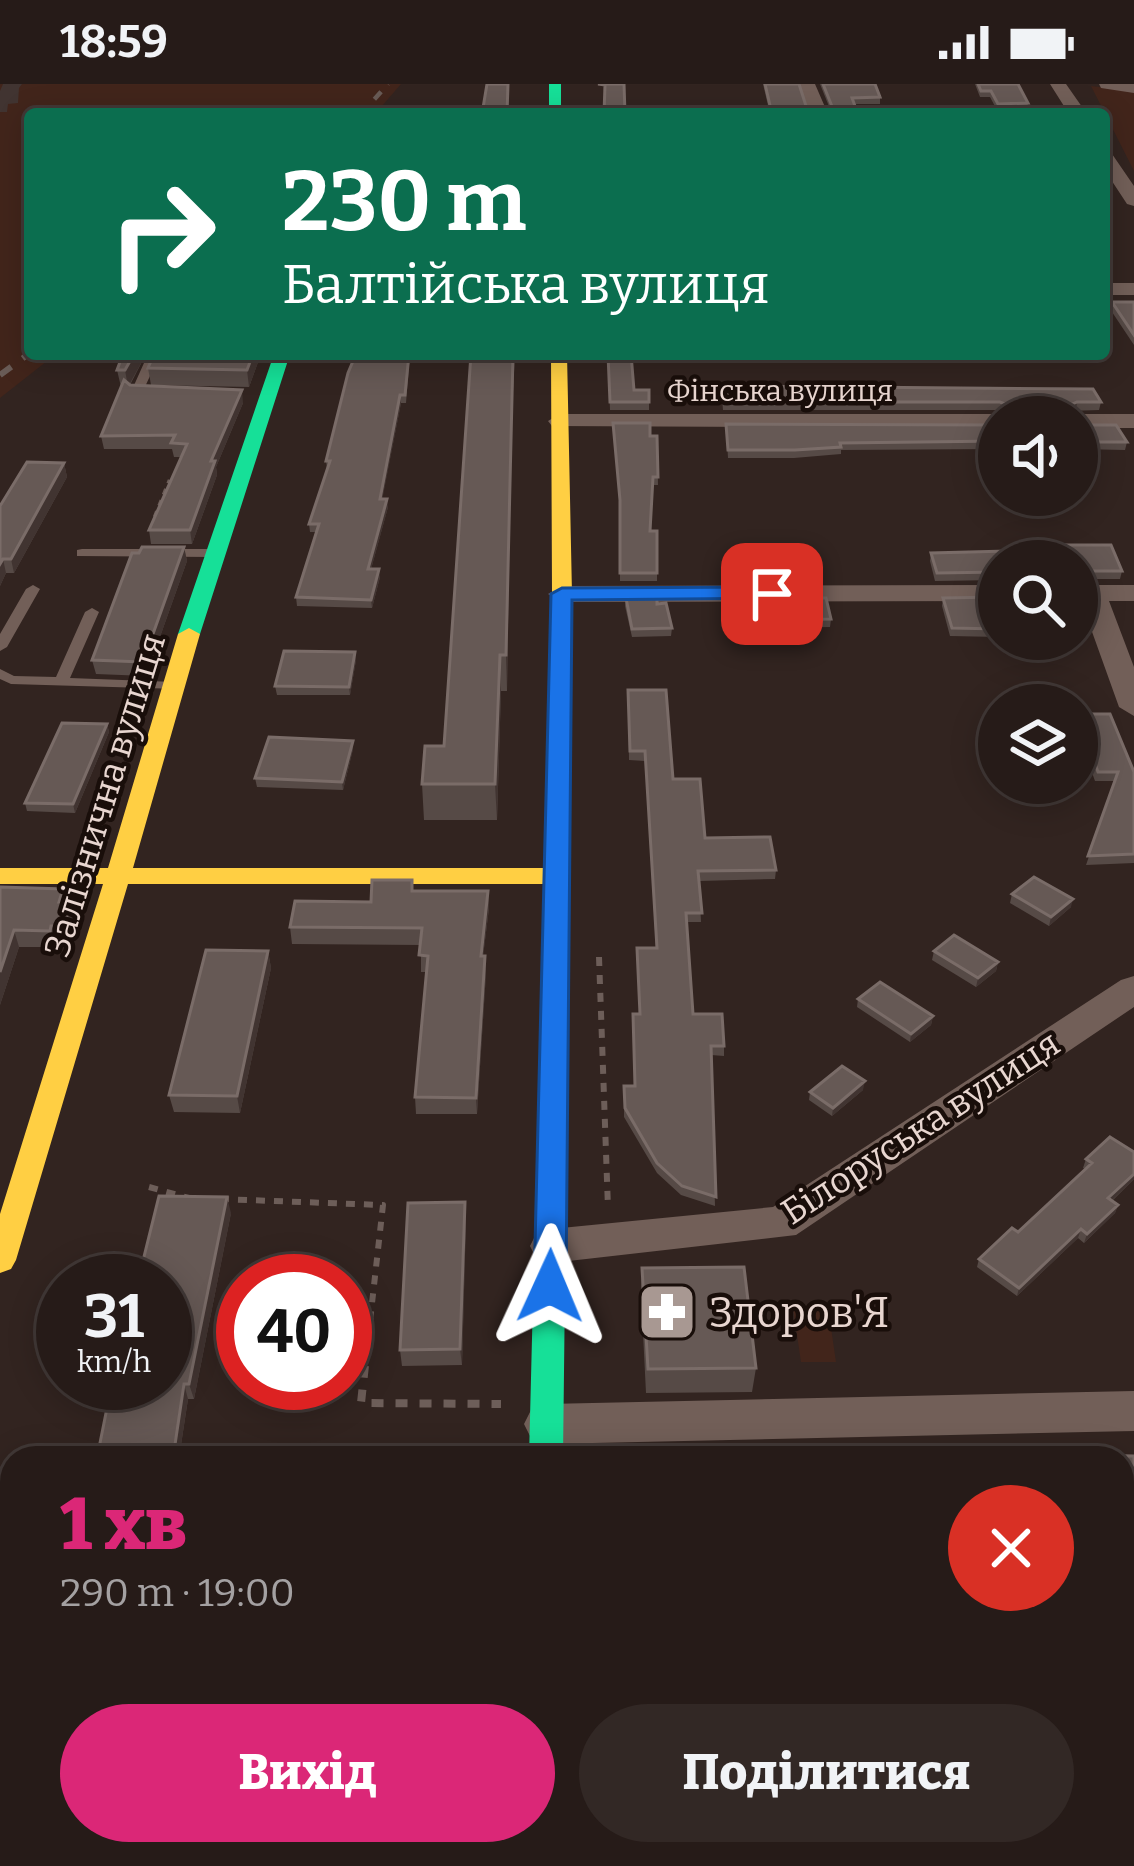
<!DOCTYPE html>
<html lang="uk">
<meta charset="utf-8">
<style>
:root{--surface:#261b18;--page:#322825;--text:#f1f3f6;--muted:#a4a1a2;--line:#423937;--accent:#db2777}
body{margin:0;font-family:Bitter,serif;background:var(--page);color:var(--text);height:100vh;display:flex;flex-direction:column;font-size:45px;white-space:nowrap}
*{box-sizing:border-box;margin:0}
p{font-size:39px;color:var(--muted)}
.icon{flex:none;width:66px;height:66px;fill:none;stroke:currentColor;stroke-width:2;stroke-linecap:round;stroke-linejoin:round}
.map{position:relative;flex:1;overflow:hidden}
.details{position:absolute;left:0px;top:1362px;width:1134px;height:420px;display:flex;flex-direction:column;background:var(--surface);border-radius:36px 36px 0 0;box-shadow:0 6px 30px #0003,0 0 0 3px var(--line)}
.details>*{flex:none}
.guide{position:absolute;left:24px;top:24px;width:1086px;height:252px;border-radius:12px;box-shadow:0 6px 30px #0003,0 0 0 3px var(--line);background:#0b6e4f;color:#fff;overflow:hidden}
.fabs{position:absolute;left:978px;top:312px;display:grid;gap:24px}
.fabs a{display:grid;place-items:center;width:120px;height:120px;border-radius:50%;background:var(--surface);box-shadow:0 6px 30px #0003,0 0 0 3px var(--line);font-size:60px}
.speed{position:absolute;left:36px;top:1170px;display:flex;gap:24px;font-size:60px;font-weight:700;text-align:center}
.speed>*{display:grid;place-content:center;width:156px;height:156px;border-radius:50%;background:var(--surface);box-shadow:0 6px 30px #0003,0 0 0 3px var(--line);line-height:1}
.speed small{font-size:30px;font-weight:400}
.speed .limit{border:18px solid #d22;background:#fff;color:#111}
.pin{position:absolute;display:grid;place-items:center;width:102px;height:102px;color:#fff;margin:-51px;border-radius:24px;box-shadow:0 6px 18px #0006}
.me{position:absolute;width:132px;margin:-66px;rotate:1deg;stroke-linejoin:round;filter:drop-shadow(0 0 9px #0008)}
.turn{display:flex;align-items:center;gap:42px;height:252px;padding:0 60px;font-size:54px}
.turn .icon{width:156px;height:156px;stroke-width:2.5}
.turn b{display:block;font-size:84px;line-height:102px}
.round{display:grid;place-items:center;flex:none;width:126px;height:126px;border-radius:63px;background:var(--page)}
.head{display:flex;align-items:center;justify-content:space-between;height:204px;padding:0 60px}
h1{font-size:72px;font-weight:800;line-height:90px;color:var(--accent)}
.button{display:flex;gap:24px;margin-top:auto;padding:24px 60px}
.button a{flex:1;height:138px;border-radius:72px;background:var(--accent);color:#fff;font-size:48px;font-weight:800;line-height:138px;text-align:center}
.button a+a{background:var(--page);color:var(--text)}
.status{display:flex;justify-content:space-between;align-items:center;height:84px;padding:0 60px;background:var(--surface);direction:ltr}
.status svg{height:33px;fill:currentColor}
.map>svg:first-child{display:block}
.built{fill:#42251b}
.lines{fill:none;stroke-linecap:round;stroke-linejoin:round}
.path-far2{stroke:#6d5e59;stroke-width:4.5;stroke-dasharray:6 6;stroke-linecap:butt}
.path-far1{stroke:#6d5e59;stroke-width:6;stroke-dasharray:9 9;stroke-linecap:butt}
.path{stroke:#6d5e59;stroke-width:8;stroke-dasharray:12 12;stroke-linecap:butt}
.lane{fill:#725f58;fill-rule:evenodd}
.street{fill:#725f58;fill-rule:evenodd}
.fast{fill:#16e098;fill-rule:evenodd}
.slow{fill:#ffcf43;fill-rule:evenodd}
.rail-far1{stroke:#695b56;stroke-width:4.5;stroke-dasharray:10 10;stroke-linecap:butt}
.rail{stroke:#695b56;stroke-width:6;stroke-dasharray:14 14;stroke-linecap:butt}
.wall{fill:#564a46}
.shaded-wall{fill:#413431}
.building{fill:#665955;stroke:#7a6c68;stroke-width:3}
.route{fill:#1a73e8;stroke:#114b97;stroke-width:3}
.labels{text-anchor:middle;stroke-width:9;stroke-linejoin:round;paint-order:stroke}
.far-street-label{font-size:30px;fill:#e8d6d0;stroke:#190e0a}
.street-label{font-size:36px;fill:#e8d6d0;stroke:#190e0a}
.near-poi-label{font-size:42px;fill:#e8d6d0;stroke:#190e0a;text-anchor:start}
</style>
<div class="status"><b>18:59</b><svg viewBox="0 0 49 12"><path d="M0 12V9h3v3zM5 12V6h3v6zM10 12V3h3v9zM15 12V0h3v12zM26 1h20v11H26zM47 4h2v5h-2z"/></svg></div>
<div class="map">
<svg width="1134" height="1782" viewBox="0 0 1134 1782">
<rect width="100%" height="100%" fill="#322420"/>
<path class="built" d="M0,0H401L375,30H30V270H56L0,314Z
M1091,2L1134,7V87Z
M828,1223L836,1278H801L793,1224Z"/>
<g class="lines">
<path class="path-far2" d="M155,433L170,396"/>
<path class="path-far1" d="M599,873L608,1124
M149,1103L189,1114
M220,1115L383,1121L370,1237"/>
<path class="path" d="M370,1234L361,1319L501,1320"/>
<path class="lane" d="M148,270H160L144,305L155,309L149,312L133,310L131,308Z
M82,465H213L220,469L213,473L77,472V466Z
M33,501L40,505L7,563L0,567V550L26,505Z
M92,524L99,528L70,594L175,598L180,599V605L11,600L0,595V585L14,592L56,593L85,528Z"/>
<path class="street" d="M799,0H815L828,30H810Z
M1050,0H1066L1087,30H1069Z
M1099,0H1134V9L1101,4Z
M1104,66L1110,67L1134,102V122L1127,120L1104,85Z
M1104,199H1134V211H1104Z
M560,330H999L1008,333H999V344L552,342L548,337Z
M1077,330H1134V344H1077V333H1068Z
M999,501V517L562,518L548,510L562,502Z
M1077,501H1134V517H1109L1134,583V632L1119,623L1081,517H1077Z
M1134,892V923L796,1151L551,1179L536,1174L530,1162L536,1150L551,1145L773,1123L1121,896Z
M1134,1307V1347L547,1360L531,1354L524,1340L531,1326L547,1320Z"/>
<path class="fast" d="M549,0H561V30H549Z
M274,270H290L200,550L189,556L181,555L178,550Z
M557,767L570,775L563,1374H529L544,775Z
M514,1770H556L555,1782H513Z"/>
<path class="slow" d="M551,270H567L572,510L570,775L557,783L544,775L552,510Z
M189,544L200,550L133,784H558L571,792L558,800H128L16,1176L11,1185L0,1189V1130L103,800H0V784H108L178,550Z"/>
<path class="rail-far1" d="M361,30L388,0"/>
<path class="rail" d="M0,291L30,269"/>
</g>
<path class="wall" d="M763,0H799L808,28L830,25L820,0H875L880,13V20H855L858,30H770Z
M975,0H1018L1028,19L1027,26H997L990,13H980Z
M1112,218H1134V261L1110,225Z
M146,270L130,301L243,319L216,383L217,391L192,460H151L149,446L181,373H174L172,365H104L101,352L121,303L117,286Z
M154,270H261L249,303L151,301L148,284Z
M356,270H410L406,319H401L382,415L388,423L371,485L380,493L372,524L297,522L296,513L317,448H310L309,440L327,385L326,377Z
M471,270H515L511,344L507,607H501L497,736H424L422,700L444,662Z
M608,270L634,306H649V326H610Z
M721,302L1101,318L1099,326L1009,329L999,326H723Z
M1077,337L1079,341L1127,358L1125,366L1077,365Z
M613,339L650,352H657L658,401H652L650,447H657V497H620V424Z
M726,340L999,341V365L841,366V370L794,374H728Z
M64,379L67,393L14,489H6L0,502V422Z
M1066,461L1122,487L1120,495H1077V477H1067L1064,469Z
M184,463L187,477L146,592L96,590L92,576Z
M931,469L999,477V496L935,497L930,477Z
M741,470L820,489L819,497H743Z
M999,513V553L950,552L942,522L943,514Z
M626,514L657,520L672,544L671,552L632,553L625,522Z
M747,514L831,535L830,543L774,544L749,547Z
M1077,524L1086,546L1084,554H1077Z
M356,576L350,611H277L275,602Z
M628,606L705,754L776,786L775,795L699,797L701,838H687L693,930L724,962V972L711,971L715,1122L681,1111L657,1089L624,1033V1002H634L640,930L656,864L645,677L629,676Z
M1077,630L1134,688V779L1086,781L1115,697H1095L1077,647Z
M107,640L109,648L75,729L27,727L25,719Z
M353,665L343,706L257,703L255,694Z
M0,803L63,805L66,818H71L76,834L68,859H56L54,863H19L0,921Z
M413,807H488L489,824L483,872L486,889L477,1030H416L415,1013L427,888H421V861L292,860L290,843L371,818Z
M1012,810L1071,823L1049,842L1010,819Z
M268,867L271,884L240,1029L174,1028L169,1011Z
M934,867L998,878L996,887L976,903L932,876Z
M858,915L933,932L931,941L910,958L857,923Z
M863,1006L832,1032L809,1016L810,1008Z
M1134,1068V1095L1112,1117L1118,1121L1115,1129L1084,1159L1078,1154L1017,1212L977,1183L979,1175L1018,1148L1085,1085L1083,1084L1086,1075Z
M231,1129L194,1315H188L179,1374H97Z
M466,1135L462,1281L402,1282L400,1266Z
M642,1184L756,1284L752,1308L646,1309L641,1209Z
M1087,1371L1134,1372V1437L1122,1436V1374H1086Z
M12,1671V1740H5L0,1732V1716Z"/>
<path class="shaded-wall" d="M3,0H22L19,4L18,19L8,20L7,28H0V7Z
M134,270H146L128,303L125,286Z
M253,270H261L249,303L247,286Z
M513,270H515L511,344L507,607L506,571Z
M242,306L243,319L216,383L217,391L192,460L190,446L211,377Z
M400,311L401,319L381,422L380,415Z
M1077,318L1076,326L1064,331L1066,323Z
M64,379L67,393L14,489L11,475Z
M387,415L388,423L369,493L368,485Z
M184,463L187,477L146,592L143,578Z
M3,475L6,489L0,502V480Z
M379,485L380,493L372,524L371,516Z
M775,536L774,544L749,547L750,539Z
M355,568L356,576L350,611L349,603Z
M500,571L501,607L497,736L495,700Z
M107,640L109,648L75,729L73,720Z
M353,657V665L343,706L342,698Z
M488,807L489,824L481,889V872Z
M1073,815L1071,823L1049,842L1051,833Z
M71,818L76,834L68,859L64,842Z
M14,846L19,863L0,921V888Z
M268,867L271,884L240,1029L237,1012Z
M485,872L486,889L477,1030L476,1014Z
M998,878L996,887L976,903L978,894Z
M933,932L931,941L910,958L911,950Z
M865,997L863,1006L832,1032L833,1024Z
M1134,1090V1095L1105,1123L1108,1114Z
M227,1113L231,1129L194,1315L189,1300Z
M465,1118L466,1135L462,1281L460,1265Z
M1118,1121L1115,1129L1084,1159L1087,1150Z
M1081,1145L1078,1154L1017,1212L1019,1204Z
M184,1300L188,1315L179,1374H173Z"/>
<path class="building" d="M487,0H508L507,30H482Z
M598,0H624L625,30H604L605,1Z
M765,0H799L808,28L833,25L823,0H875L880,13L852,14L858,30H772Z
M978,0H1018L1028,19L998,20L991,7H981Z
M1112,218H1134V251Z
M123,270H134L125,286H117Z
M154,270H253L247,286L148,284Z
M356,270H409L405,311H400L380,415H387L368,485H379L371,516L296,513L319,440H309L330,377H326L348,289Z
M471,270H513L506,571H500L495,700H422L425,662H444Z
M608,270H631L634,306H649V318H610Z
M124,296L130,301L242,306L211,377H215L190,446H149L187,360L171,359L175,351L101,352Z
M721,302L1093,305L1101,318H1077L1066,323L1067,329L1074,330L1075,333H1006L1013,323L1000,318H723Z
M1077,337L1079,341H1116L1127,358H1077Z
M613,339H650V352H657L658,393H653L650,447H657V489H620V416Z
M726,340L999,341V357L840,359L841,363L795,366H728Z
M27,378L64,379L11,475H3L0,480V422Z
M1066,461H1111L1122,487H1077V477H1072Z
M142,463H184L143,578L92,576L132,469H139Z
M1053,466L1057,477H999V488L937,489L931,469Z
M741,470L816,473L820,489H743Z
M999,513V545L952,544L943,514Z
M626,514H657V520L666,519L672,544L632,545Z
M747,514H826L831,535L775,536L750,539Z
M1077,524L1086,546H1077Z
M284,567L355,568L349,603L275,602Z
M628,606H666L673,695H700L705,754L770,753L776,786L698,787L702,829H686L693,930H722L724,962H711L716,1113L682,1102L657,1079L625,1024L624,1002H635L633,930H640L637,864H657L645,667H630Z
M1077,630H1110L1134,688V770L1088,772L1118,688H1098Z
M62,639L107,640L73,720L25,719Z
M269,653L353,657L342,698L255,694Z
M1034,793L1073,815L1051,833L1012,810Z
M372,796H412V807H488L481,872H485L476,1014L415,1013L428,872L419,871L422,844L290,843L295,817L371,818Z
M0,803L63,805L59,818H71L64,842H51L50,847L14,846L0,888Z
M954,851L998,878L978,894L934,867Z
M206,866L268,867L237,1012L169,1011Z
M880,898L933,932L911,950L858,915Z
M842,982L865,997L833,1024L810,1008Z
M1110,1053L1134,1068V1090L1108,1114L1118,1121L1087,1150L1081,1145L1019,1204L979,1175L1012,1144L1018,1148L1092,1079L1086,1075Z
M159,1112L227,1113L189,1300H184L173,1374H97L112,1299H165V1197H138Z
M465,1118L460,1265L400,1266L408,1119Z
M744,1183L756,1284L648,1285L642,1184Z
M1087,1371L1134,1372V1429L1122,1428V1374H1087Z
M12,1671V1728L0,1727V1716Z
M683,1770H746L747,1782H684Z"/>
<path class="route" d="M772,503L779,505V514L572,516L566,1202L561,1211L550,1215L538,1211L534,1202L551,510L562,504Z"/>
<defs>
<g id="pharmacy-square" transform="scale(3)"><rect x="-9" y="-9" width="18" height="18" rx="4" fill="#a89892" stroke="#190e0a"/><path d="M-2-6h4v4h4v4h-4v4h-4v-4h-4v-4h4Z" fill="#fff"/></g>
</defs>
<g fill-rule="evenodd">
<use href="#pharmacy-square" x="667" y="1228"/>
</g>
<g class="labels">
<g class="far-street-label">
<text x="780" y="317">Фінська вулиця</text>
</g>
<g class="street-label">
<text transform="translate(104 711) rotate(-73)" y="13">Залізнична вулиця</text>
<text transform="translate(920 1043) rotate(-33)" y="13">Білоруська вулиця</text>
</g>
<g class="near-poi-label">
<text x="709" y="1243">Здоров'Я</text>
</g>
</g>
</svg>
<div class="fabs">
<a><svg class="icon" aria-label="sound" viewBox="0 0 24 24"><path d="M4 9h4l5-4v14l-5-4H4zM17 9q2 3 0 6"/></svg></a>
<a><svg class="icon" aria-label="search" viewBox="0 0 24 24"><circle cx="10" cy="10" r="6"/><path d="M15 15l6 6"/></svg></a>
<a><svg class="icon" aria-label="layers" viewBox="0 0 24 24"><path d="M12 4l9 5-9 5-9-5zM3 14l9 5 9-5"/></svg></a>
</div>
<div class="speed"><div>31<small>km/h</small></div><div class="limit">40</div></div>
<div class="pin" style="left:772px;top:510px;background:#d93025"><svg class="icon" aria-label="arrive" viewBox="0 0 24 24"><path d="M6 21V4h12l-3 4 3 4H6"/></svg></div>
<svg class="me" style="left:550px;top:1202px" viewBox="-20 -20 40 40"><path d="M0-17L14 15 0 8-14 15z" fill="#1a73e8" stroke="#fff" stroke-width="4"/></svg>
<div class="guide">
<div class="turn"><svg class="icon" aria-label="right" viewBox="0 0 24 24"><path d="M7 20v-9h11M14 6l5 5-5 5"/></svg><div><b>230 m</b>Балтійська вулиця</div></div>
</div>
<section class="details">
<div class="head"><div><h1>1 хв</h1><p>290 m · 19:00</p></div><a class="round" style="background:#d93025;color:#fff"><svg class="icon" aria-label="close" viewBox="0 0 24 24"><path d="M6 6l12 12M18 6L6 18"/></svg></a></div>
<div class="button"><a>Вихід</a><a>Поділитися</a></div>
</section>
</div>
